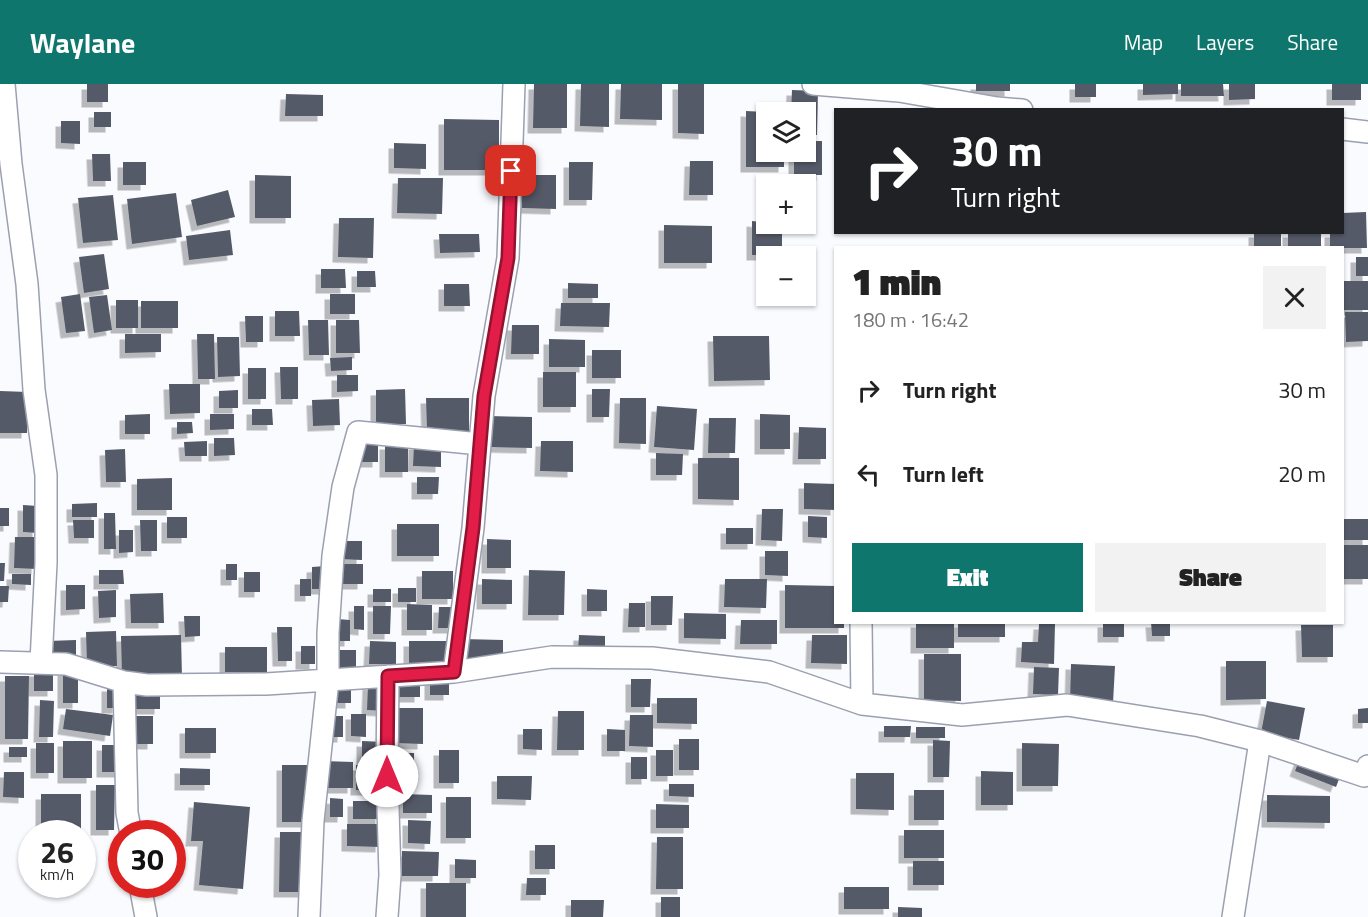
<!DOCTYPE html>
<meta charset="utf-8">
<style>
:root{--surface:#fff;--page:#f2f2f2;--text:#222;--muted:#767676;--accent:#0f766e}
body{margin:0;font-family:"Titillium Web",sans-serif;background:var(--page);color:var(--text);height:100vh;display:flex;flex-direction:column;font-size:22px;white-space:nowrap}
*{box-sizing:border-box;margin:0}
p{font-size:20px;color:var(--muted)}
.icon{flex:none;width:33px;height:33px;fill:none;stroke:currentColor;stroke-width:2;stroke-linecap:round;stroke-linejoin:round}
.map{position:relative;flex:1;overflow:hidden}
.drawer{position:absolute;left:834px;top:162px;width:510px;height:378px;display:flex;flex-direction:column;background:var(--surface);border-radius:0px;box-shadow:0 2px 4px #0004}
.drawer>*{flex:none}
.banner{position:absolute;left:834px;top:24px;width:510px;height:126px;border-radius:0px;box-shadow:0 2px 4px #0004;background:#202124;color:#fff;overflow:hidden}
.buttons{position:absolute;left:756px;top:18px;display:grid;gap:12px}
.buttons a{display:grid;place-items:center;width:60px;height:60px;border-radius:0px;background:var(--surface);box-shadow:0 2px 4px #0004;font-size:30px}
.speed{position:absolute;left:18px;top:736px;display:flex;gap:12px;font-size:30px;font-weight:700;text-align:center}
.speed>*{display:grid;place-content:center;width:78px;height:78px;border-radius:50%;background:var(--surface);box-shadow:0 2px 4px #0004;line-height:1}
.speed small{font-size:15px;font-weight:400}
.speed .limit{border:9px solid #d22;background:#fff;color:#111}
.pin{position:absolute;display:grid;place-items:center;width:51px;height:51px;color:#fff;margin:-26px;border-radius:12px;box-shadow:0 3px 9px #0006}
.me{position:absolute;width:66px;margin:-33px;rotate:0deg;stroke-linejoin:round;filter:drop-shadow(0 0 4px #0008)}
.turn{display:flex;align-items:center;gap:21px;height:126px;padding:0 18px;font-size:27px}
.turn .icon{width:78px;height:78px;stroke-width:2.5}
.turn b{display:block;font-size:42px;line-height:51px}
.round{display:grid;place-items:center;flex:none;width:63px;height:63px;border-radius:0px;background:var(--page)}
.overview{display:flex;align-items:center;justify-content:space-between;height:102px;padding:0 18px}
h1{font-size:36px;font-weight:800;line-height:45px}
.primary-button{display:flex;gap:12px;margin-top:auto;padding:12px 18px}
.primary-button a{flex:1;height:69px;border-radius:0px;background:var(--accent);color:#fff;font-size:24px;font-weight:800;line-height:69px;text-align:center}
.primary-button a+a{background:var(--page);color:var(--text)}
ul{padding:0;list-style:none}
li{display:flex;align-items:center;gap:18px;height:84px;padding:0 18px}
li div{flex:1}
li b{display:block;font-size:22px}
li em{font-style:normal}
header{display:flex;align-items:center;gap:36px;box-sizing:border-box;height:84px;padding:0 30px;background:var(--accent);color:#fff}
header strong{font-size:28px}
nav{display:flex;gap:33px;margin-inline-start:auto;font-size:21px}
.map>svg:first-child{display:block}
.building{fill:#555a68;filter:url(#shadow)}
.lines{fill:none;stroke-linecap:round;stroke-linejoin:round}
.street-casing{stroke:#9ba0b0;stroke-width:24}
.street{stroke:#fff;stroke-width:21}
.route-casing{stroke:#92132f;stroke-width:15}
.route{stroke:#e11d48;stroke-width:10}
</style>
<header>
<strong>Waylane</strong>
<nav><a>Map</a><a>Layers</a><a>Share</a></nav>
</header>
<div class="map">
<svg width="1368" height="833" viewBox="0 0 1368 833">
<defs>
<filter id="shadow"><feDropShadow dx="-5.5" dy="5.5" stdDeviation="0" flood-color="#0004"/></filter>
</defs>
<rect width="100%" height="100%" fill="#fafbff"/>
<path class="building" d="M87,0H108V18H87Z
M534,0H567V44H533Z
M581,0H609V43L580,42Z
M621,0H662V36L620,35Z
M678,0H704V50L678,49Z
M976,0H1010V7H976Z
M1075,0H1096V13H1075Z
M1143,0H1178V10L1143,11Z
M1181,0H1223L1224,12H1181Z
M1229,0H1255V15L1229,16Z
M1332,0H1361V16H1332Z
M792,6L818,7L817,51H806V28H791Z
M286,10L323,11V32H285Z
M746,27L766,28V68H784V83H746Z
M94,28H111V43H94Z
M444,35L499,36V86H444Z
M61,37H80V60L61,59Z
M806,57H822V91H794V68H806Z
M394,59L426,60V85L394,84Z
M92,70H110L111,97H93Z
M690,77H713V111H689Z
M123,78H146V101H123Z
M569,78H593L592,116H569Z
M255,91L291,92V134H255Z
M522,91H556V125L522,124Z
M398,94H443L442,130L397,129Z
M806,105H815V134H806Z
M228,106L235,133L197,142L191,116Z
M176,109L182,153L132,160L127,115Z
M113,111L118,156L83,159L78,114Z
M1366,128L1367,164H1330V148H1342V129Z
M339,134H374L373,174L338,173Z
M752,137L782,140V171H752Z
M664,141L712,142V179H664Z
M230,146L233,171L189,176L186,152Z
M1254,148H1281V164H1254Z
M1288,148H1321V164H1288Z
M439,150H479L480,168L440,169Z
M104,170L109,205L84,209L79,173Z
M1356,173H1368V192H1356Z
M321,185H345L346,204H321Z
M357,187H375L376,203H357Z
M1343,197H1368V226H1344Z
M568,199L598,200V214H568Z
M444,200H469L470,222H444Z
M80,210L85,247L66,249L61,213Z
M330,210H355V230H330Z
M107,211L112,246L94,249L89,213Z
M116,216H138V244H116Z
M141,217H178V244H141Z
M561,219H610L609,243L560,242Z
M275,227H299L300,252H275Z
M1345,228H1368V257L1346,258Z
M245,232H263V258H246Z
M308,236H328L329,271H309Z
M336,236H359L360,269H336Z
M512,241H539V270H511Z
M125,250H161V268L125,269Z
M197,250H214L215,295H198Z
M713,252H769L770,296L714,297Z
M217,253H239L240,292L218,293Z
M549,255L585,256V283H549Z
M592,266H621V294H592Z
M352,273V286L331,287L330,274Z
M280,283H298V315H281Z
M248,284H266V315H248Z
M543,288H576V323H543Z
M337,291H358V307L337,308Z
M169,300H200V329L170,330Z
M405,305L406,340H376V306Z
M592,305H610L609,333H592Z
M238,306V324H219V307Z
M0,307L28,308L27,349H0Z
M426,314H469V347H427Z
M620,314H646V360L619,359Z
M339,315L340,341L313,342L312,316Z
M657,322L697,325L694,366L654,363Z
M252,325H272L273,341H252Z
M150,330V350H125V331Z
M210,330H234V345L210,346Z
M760,330L790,331V365H760Z
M489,332L532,333V364L489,363Z
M709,334H736L735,369H708Z
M177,338H192L193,349L177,350Z
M799,343L826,344V375H798Z
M214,354H234L235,371L214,372Z
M207,357V372H185L184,358Z
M541,357H573V388L540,387Z
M361,360H378V378H361Z
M385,360H408V388H385Z
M414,360H441V383L413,382Z
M125,365L126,398H106L105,366Z
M656,369L683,370L682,391H656Z
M698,374H739V416L698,415Z
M417,393H439L438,410H417Z
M172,394V426H137V395Z
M804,399L836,400V426L804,425Z
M97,419V433H72V420Z
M23,421L38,422V449L23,448Z
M0,424H9V442H0Z
M762,425H783L782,457L761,456Z
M104,429H115L116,465H104Z
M808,432L827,433V454L808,453Z
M167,433H187V454H167Z
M1342,435H1368V456H1342Z
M73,436H94V454H74Z
M140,436H157V467H141Z
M397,440H439V472H397Z
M726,444H753V460H726Z
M119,446H133V468L119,469Z
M15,453H38L37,485L14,484Z
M487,455L511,456V484H487Z
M339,457H362V476L339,475Z
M1342,461H1368V495H1342Z
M765,467H788V492L765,491Z
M0,479H5L4,497H0Z
M226,480H237V496H226Z
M337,480H363V500H337Z
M326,482L327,505H312V483Z
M99,486H123L124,500H99Z
M529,486L565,487L564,531H528Z
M422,487H453V515H422Z
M244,488H260V508H244Z
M12,490H31V501L12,500Z
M300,495H311V512H300Z
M482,495L512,496V520H482Z
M725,495H767L766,524L724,523Z
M66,501H85V525L66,526Z
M785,501L836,502V538H844V544H785Z
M0,502H9L8,518H0Z
M398,504H416V518H398Z
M373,505H391V518H373Z
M587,505L607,506V527H587Z
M116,506V533L99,534L98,507Z
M163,509L164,539H131L130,510Z
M651,512H673L672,541H651Z
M629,519H645V543H628Z
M407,520L432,521V546H407Z
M354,522H364V546L354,545Z
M373,522H391L390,550H373Z
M439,523H453V544H438Z
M684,529L726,530V555L684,554Z
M184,532H200V552L185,553Z
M337,535L350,536V557H337Z
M741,536H777V560H740Z
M916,538H954V564H916Z
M958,538H1005V553H958Z
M1103,538H1124V553H1103Z
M1151,538H1170V552H1152Z
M1039,540H1055L1054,580L1021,578L1022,558H1038Z
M1301,541H1333V573H1302Z
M277,543H292V577H278Z
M116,547L117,582H87L86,548Z
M181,551L182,594L122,595L121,552Z
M579,551L605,552V566H578Z
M812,551H847V580L811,579Z
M462,555L503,556V580H462Z
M76,556V574H49L48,557Z
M370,557L396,558V580H369Z
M409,557H451V580L409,579Z
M301,562H315V580H301Z
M225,563H267V588H225Z
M332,566H356V585H332Z
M924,570H961V617L924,616Z
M1226,577H1266V615L1226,616Z
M1071,580L1115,582L1113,619L1070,618Z
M1034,583L1059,584L1058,611L1033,610Z
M63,586H78V619H63Z
M34,587H53V607H34Z
M5,592H29L28,655H5Z
M430,595H449V611H430Z
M631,595H651L650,623H631Z
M397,597H420V613H396Z
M368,600L385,601V627L367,626Z
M107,602H118V624H107Z
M333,602H351V619H333Z
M134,608H160V625H133Z
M657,614H697V640L657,639Z
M40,616L54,617L53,653H39Z
M1267,617L1305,624L1299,656L1261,649Z
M394,624H423V660L394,659Z
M1368,624V639H1358V625Z
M66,625L113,631L110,652L63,645Z
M558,627H584V666H557Z
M351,630H366V653L351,652Z
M630,631H653V663L629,662Z
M132,632H153V660H132Z
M330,632H343V653H330Z
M884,642H911L910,653H884Z
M916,643H945V654H916Z
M185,644H216V669H185Z
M523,645H542V666L523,665Z
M607,645L625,646V667H607Z
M679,655H699V686H679Z
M933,656L950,657L949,693H933Z
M63,657H92V694H63Z
M362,657L384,658V676H362Z
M36,659H54V689H36Z
M1022,659L1059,660L1058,702H1022Z
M102,661H121V688H102Z
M9,663H27V673H9Z
M439,666H459V699H439Z
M656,666H673V692H656Z
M394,669H414V705L394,704Z
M631,673H647V695H631Z
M1300,674L1341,690L1336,703L1295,687Z
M323,677L353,678V704H323Z
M282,681H307V738H282Z
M356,681H383L382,706H356Z
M180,684L210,685V701H180Z
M981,687L1013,688V721H981Z
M4,688H24V714L3,713Z
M856,689H894V726L856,725Z
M497,692H532L531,716L497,715Z
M669,700H694V713L669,712Z
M96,701H115L114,746H96Z
M914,706H944V736H914Z
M41,710H81V747H41Z
M403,710L432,711V729H403Z
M1267,711L1330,712V739L1267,738Z
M446,713H471V754H446Z
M330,714L343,715V733H330Z
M353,717H381V735H353Z
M194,718L250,723L243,805L199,801L203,757H191Z
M656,720L689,721V744H656Z
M408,736L431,737L430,760L408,759Z
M347,740H382L381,763L347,762Z
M904,746H944V774H904Z
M280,748H305L304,808H279Z
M657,753H683V805H656Z
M535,761H555V785H535Z
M402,767L439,768L438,792H402Z
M455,775L476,776V794H455Z
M913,777H944V801H913Z
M527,794H546V811H526Z
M426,799H466V833H426Z
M844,803H889V825H844Z
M661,813H680V833H661Z
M571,816H604L603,833H571Z
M898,823L922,824V833H898Z"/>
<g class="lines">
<g class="street-casing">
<path id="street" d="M4,0L11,80L27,200L34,306L46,391V479L41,578
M813,0L899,7L997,24L1022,26
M1342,45L1368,48
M861,538L862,620L962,631L1067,621L1200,642L1260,657L1364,692L1368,682
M0,578L66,580L124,598L147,601L266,600L454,588L552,573L652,574L769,588L862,620
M454,588L473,444L484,312L508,174L514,0
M124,598L127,729L131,750
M140,801L146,833
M309,833L313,737L328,596V549L333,472L343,403L358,348L480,360
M387,833L390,791L387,692L388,592
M1233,833L1260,657"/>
</g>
<use href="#street" class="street"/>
</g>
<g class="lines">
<g class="route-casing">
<path id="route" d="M387,692L388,592L454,588L473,444L484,312L508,174L511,87"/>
</g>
<use href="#route" class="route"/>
</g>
</svg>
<div class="buttons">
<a><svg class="icon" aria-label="layers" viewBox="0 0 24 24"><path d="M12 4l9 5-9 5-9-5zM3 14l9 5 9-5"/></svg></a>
<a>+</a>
<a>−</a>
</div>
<div class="speed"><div>26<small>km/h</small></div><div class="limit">30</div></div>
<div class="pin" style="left:511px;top:87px;background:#d93025"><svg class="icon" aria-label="arrive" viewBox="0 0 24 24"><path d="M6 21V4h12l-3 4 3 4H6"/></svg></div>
<svg class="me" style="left:387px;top:692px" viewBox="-20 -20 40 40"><circle r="19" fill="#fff"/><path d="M0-13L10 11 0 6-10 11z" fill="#e11d48"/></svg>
<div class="banner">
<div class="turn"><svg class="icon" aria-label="right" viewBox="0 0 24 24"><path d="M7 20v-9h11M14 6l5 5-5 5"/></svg><div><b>30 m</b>Turn right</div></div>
</div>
<section class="drawer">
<div class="overview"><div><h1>1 min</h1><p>180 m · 16:42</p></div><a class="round"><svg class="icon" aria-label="close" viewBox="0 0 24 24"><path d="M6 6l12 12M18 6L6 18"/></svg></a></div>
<ul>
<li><svg class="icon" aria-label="right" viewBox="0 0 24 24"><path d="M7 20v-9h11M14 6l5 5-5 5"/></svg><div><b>Turn right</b></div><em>30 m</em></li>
<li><svg class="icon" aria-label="left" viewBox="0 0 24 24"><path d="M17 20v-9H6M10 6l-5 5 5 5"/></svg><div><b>Turn left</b></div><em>20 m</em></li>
</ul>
<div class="primary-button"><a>Exit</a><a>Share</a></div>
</section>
</div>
